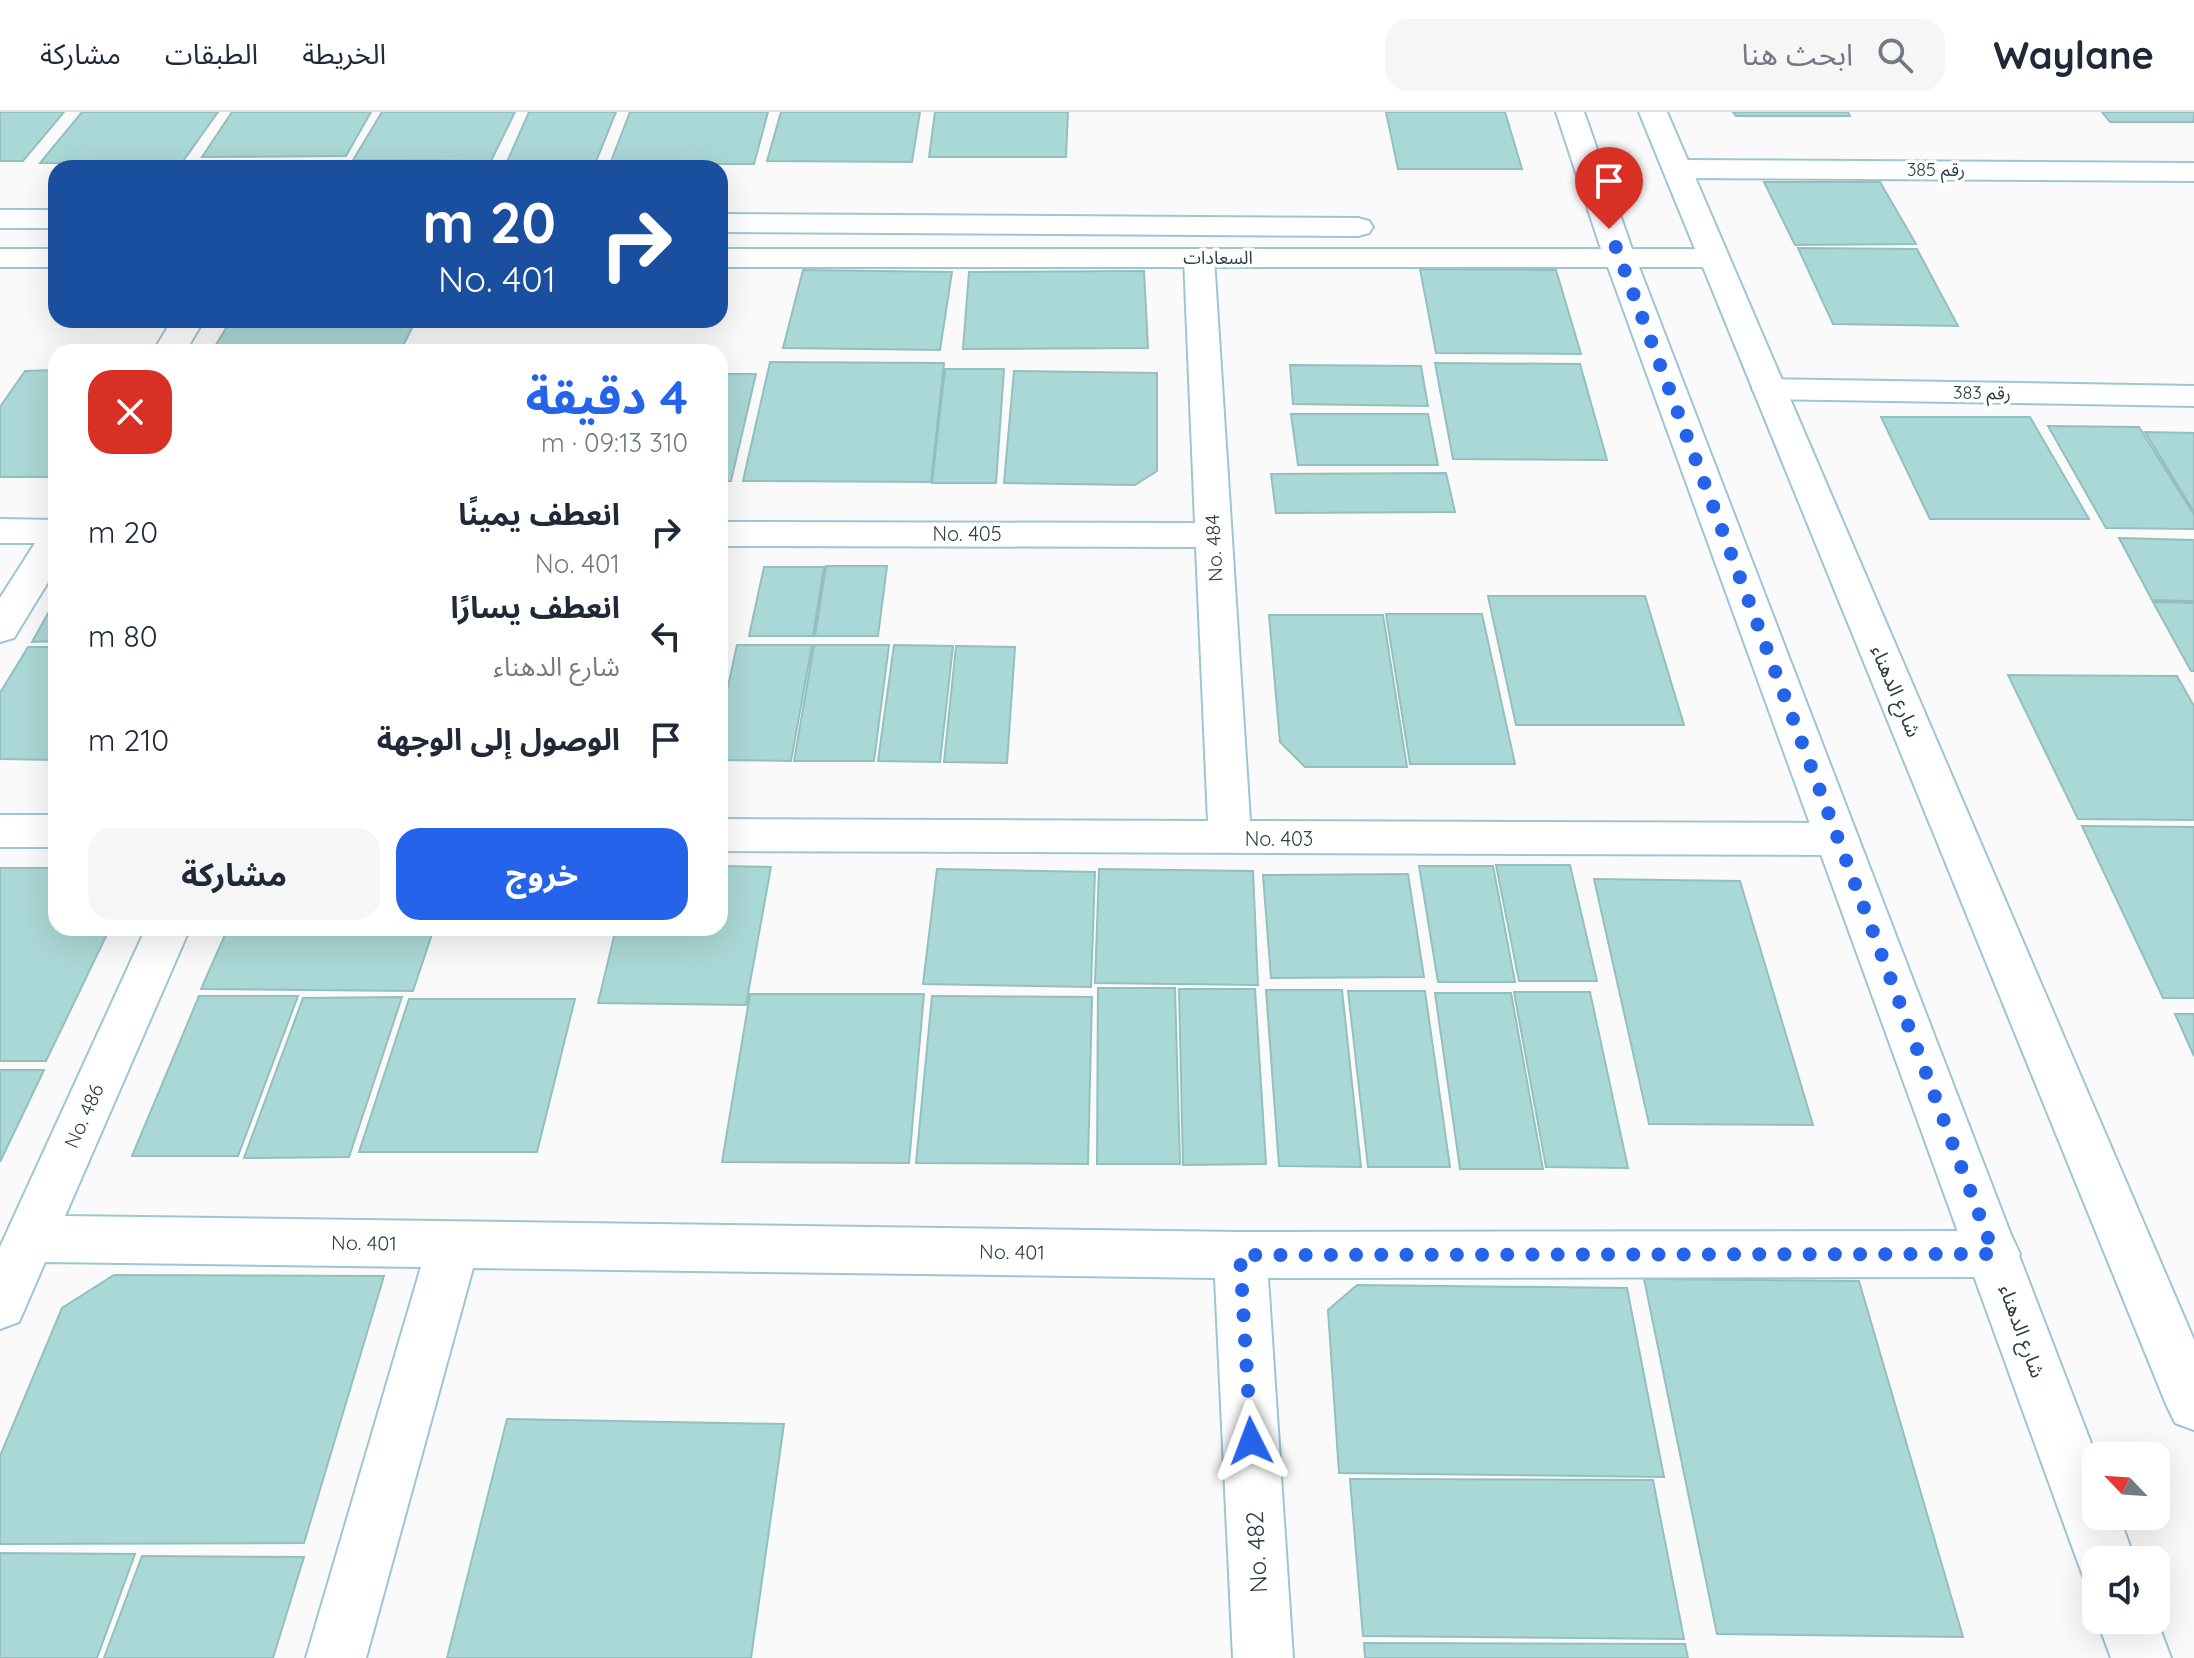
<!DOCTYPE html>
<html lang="ar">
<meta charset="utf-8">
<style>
:root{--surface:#fff;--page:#f6f6f7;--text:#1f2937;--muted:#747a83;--line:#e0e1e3;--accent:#2563eb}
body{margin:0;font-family:Quicksand,"Noto Sans Arabic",sans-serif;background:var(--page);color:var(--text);direction:rtl;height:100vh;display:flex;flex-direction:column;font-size:30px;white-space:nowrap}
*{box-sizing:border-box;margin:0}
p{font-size:26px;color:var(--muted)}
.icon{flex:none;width:44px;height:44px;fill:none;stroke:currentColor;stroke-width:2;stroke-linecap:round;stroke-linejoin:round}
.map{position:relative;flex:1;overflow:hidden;direction:ltr}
.side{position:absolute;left:48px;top:232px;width:680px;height:592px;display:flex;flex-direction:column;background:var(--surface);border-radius:24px;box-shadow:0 8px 32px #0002;direction:rtl}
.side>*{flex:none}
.banner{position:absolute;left:48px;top:48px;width:680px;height:168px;border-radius:24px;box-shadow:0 8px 32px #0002;direction:rtl;background:#1a4fa0;color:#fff;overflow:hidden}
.needle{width:52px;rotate:295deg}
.tools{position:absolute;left:2082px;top:1330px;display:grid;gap:16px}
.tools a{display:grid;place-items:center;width:88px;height:88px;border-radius:16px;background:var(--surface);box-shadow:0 8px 32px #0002;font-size:40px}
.pin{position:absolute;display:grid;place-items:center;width:68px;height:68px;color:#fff;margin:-82px -34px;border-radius:50% 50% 50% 0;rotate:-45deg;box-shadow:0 0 8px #0007}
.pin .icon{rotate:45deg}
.me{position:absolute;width:88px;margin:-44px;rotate:357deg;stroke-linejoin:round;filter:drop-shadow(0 0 6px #0008)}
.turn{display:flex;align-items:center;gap:28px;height:168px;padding:0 40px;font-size:36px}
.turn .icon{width:104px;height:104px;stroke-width:2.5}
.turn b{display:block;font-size:56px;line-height:68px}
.round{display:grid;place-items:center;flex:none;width:84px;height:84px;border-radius:24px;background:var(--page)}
.summary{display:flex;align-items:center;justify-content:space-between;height:136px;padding:0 40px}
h1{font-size:48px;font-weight:700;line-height:60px;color:var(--accent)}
.button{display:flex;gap:16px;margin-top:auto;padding:16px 40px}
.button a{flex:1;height:92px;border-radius:24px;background:var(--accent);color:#fff;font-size:32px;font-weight:700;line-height:92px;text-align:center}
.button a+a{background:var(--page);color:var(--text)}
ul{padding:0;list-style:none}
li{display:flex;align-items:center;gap:24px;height:104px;padding:0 40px}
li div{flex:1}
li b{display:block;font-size:30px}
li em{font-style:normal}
header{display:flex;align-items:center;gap:48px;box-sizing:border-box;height:112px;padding:0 40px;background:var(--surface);border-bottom:2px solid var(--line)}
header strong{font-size:38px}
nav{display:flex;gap:44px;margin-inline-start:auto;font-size:28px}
.search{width:560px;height:72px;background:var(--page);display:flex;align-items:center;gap:20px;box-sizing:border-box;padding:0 28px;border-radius:24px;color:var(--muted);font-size:30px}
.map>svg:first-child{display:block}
.building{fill:#aad8d6;stroke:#93c0be;stroke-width:2}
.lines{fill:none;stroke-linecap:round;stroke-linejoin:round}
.minor-casing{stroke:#9dc6d5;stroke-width:4}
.tertiary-casing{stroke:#9dc6d5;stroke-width:4}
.minor{fill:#fff;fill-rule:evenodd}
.tertiary{fill:#fff;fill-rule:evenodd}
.route{stroke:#2563eb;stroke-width:14;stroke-dasharray:0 25.2}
.labels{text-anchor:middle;stroke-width:7;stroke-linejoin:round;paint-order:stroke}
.far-street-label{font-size:18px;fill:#2d3e44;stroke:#fff}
.street-label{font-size:20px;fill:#2d3e44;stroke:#fff}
.near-street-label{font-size:24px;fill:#2d3e44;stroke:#fff}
</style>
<header>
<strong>Waylane</strong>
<div class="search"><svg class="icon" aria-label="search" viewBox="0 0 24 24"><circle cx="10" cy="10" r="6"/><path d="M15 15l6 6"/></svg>ابحث هنا</div>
<nav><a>الخريطة</a><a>الطبقات</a><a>مشاركة</a></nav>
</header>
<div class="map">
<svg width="2194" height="1546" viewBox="0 0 2194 1546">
<rect width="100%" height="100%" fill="#fafafa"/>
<path class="building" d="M0,0H64L23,49H0Z
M82,0H218L181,52L40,51Z
M232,0H371L346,44L202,45Z
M382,0H515L491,49L353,48Z
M529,0H616L595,52H506Z
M630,0H768L754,52H610Z
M781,0H920L912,50L767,49Z
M935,0H1068L1066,45H929Z
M1386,0H1505L1522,57H1398Z
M1733,0H1848L1850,4H1736Z
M2102,0H2194V10H2110Z
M1764,70H1880L1916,132L1795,133Z
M1798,136L1917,137L1958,214L1833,212Z
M1420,157L1556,158L1581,242L1436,241Z
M803,158L952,160L940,238L783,236Z
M1144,159L1148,236L963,237L969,160Z
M231,208H416L400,240L212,239Z
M770,250L944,251L931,370L743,369Z
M1435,251L1580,252L1607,348L1453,347Z
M1290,253L1421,254L1428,294L1293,292Z
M945,257H1004L996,371H932Z
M56,258V365H0V295L25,259Z
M1014,259L1157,261V359L1135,373L1004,371Z
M720,262H756L731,369H720Z
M1291,302H1428L1438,353H1298Z
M1881,305H2030L2089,407H1930Z
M2048,314L2139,315L2194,403V417L2106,416Z
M2145,320L2194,321V400Z
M1446,361L1455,400L1276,401L1271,362Z
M2119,426L2194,428V489L2152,488Z
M826,454H887L878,524H815Z
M764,455H824L813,524H749Z
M1488,484H1645L1684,613H1516Z
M56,487V529L32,530Z
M2153,490L2194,491V559H2191Z
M1386,502H1482L1515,652H1410Z
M1269,503H1383L1407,655H1305L1280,630Z
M737,533H812L791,649L720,648V610Z
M814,533H889L874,649H794Z
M894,533L953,534L940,650L878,649Z
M956,534L1015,535L1007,651L944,650Z
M28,535H56V648L0,647V581Z
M2008,563L2177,564L2194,594V708L2078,707Z
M2082,714L2194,715V886H2163Z
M1496,753H1570L1597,869H1519Z
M720,754L771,755L746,893L598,891L616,816H720Z
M1419,754H1493L1515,870H1438Z
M0,756H56V816H110L46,949H0Z
M937,757L1095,760L1091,875L923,872Z
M1099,757L1253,759L1258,873L1095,871Z
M1408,762L1424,865L1271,866L1263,763Z
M1594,767L1740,769L1813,1013L1649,1012Z
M228,816H434L413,879L201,877Z
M1098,876H1175L1180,1052H1097Z
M1179,877H1255L1266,1052L1183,1053Z
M1266,878H1342L1361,1055L1279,1054Z
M1348,879H1425L1450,1055H1368Z
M1514,880H1590L1628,1056L1546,1055Z
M1435,881H1511L1543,1057H1460Z
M750,882H924L909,1051L722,1050Z
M199,884H298L238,1044H132Z
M932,884L1092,885L1088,1052L916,1051Z
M402,885L349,1045L244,1046L303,886Z
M409,887H575L537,1040H359Z
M2175,902H2194V944Z
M0,958H44L0,1050Z
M114,1163L384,1164L304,1431L0,1432V1344L62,1196Z
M1644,1167L1859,1169L1963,1525L1717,1522Z
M1357,1173L1627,1176L1664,1365L1339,1361L1328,1198Z
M507,1307L784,1312L751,1546H447Z
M1350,1367L1653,1368L1684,1527L1363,1524Z
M0,1441L135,1442L97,1546H0Z
M142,1444L304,1445L273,1546H104Z
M1364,1531L1685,1532L1688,1546H1365Z"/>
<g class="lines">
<g class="minor-casing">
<path id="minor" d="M1678,48L2194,51V69L1678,66L1668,63L1664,57L1668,51Z
M1199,137L1210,140L1214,146L1250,709L1837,711L1852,716L1859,727L1852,738L1837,743L720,739V707L1208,709L1196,435L720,434V410L1195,411L1184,146L1188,140Z
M172,208H204L185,240H153Z
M1769,267L2194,274V294L1769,287L1757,284L1752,277L1757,270Z
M0,407L56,408V457L14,526L0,530V486L35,431H0Z
M0,703H56V735H0Z
M146,816H190L65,1104L1240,1120L1994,1119L2012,1125L2020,1142L2012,1159L1994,1165L1268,1166L1293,1546H1233L1215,1166L473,1156L366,1546H306L421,1155L45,1150L19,1210L0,1217V1135Z"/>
</g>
<g class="tertiary-casing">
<path id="tertiary" d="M1556,0H1584L1632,137H1695L1639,0H1667L2194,1228V1318L2175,1311L2166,1292L1703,155H1639L2096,1344V1404H2119L2135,1448H2096V1473L2085,1469L2077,1448L1608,155H720V137H1601Z
M0,98H56V116H0Z
M720,102L1358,106L1369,109L1373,115L1369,121L1358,124L720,120Z
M0,137H56V155H0Z
M2156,1506L2171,1546H2111L2097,1508Z"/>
</g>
<use href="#minor" class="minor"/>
<use href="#tertiary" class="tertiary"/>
</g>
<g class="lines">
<path class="route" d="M1251,1329L1240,1143L1994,1142L1609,117"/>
</g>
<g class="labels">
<g class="far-street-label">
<text x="1936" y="64">رقم 385</text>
<text x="1218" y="152">السعادات</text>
<text transform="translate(1982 281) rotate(1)" y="6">رقم 383</text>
</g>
<g class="street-label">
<text x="967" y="429">No. 405</text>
<text transform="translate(1214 436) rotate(-93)" y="7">No. 484</text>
<text transform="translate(1896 579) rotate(67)" y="7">شارع الدهناء</text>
<text x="1279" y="734">No. 403</text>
<text transform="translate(84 1004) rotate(-66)" y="7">No. 486</text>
<text transform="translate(364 1131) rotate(1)" y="7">No. 401</text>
<text transform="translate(1012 1140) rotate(1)" y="7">No. 401</text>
<text transform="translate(2022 1219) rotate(70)" y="7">شارع الدهناء</text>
</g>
<g class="near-street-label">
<text transform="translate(1257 1440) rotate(-93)" y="8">No. 482</text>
</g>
</g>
</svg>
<div class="tools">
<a><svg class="needle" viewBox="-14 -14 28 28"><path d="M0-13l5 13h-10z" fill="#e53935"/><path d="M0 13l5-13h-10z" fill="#747a83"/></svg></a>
<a><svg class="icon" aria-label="sound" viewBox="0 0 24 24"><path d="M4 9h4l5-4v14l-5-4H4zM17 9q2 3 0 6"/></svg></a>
</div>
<div class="pin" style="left:1609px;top:117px;background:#d93025"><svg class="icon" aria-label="arrive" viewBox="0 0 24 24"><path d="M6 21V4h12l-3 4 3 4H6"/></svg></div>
<svg class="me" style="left:1251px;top:1329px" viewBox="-20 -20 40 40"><path d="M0-17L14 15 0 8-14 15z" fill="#2563eb" stroke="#fff" stroke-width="4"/></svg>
<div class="banner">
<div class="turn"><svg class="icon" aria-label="right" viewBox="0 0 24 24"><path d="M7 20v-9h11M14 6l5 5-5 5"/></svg><div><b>20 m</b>No. 401</div></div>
</div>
<section class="side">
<div class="summary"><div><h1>4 دقيقة</h1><p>310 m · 09:13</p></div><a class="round" style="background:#d93025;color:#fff"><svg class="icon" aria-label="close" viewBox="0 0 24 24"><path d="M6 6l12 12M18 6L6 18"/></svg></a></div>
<ul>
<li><svg class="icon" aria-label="right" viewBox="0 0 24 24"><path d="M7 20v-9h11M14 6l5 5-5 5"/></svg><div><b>انعطف يمينًا</b><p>No. 401</p></div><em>20 m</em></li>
<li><svg class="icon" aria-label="left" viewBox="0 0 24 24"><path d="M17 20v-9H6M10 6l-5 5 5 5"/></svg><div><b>انعطف يسارًا</b><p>شارع الدهناء</p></div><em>80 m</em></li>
<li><svg class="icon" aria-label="arrive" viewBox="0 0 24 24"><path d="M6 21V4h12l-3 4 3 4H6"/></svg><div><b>الوصول إلى الوجهة</b></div><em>210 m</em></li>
</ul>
<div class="button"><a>خروج</a><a>مشاركة</a></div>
</section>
</div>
